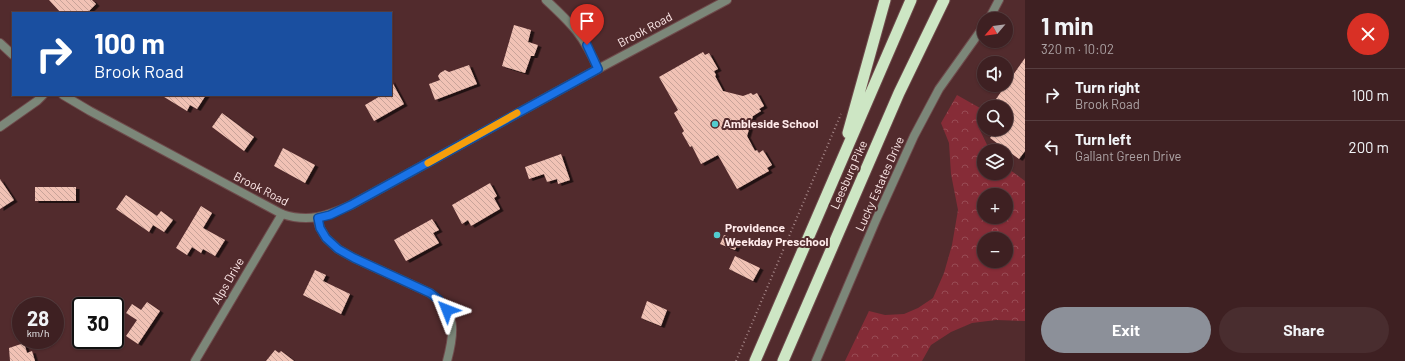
<!DOCTYPE html>
<meta charset="utf-8">
<style>
:root{--surface:#3e2022;--page:#492d2f;--text:#f1f3f6;--muted:#ada3a5;--line:#573e40;--accent:#8c9099}
body{margin:0;font-family:Barlow,sans-serif;background:var(--page);color:var(--text);height:100vh;display:flex;flex-direction:column;font-size:15px;white-space:nowrap}
*{box-sizing:border-box;margin:0}
p{font-size:13px;color:var(--muted)}
.icon{flex:none;width:22px;height:22px;fill:none;stroke:currentColor;stroke-width:2;stroke-linecap:round;stroke-linejoin:round}
.map{position:relative;flex:1;overflow:hidden}
.side{display:flex;flex-direction:column;background:var(--surface);width:380px}
.side>*{flex:none}
.top-card{position:absolute;left:12px;top:12px;width:380px;height:84px;border-radius:0px;box-shadow:0 1px 3px #0004,0 0 0 1px var(--line);background:#1a4fa0;color:#fff;overflow:hidden}
.needle{width:26px;rotate:241deg}
.fabs{position:absolute;left:977px;top:12px;display:grid;gap:8px}
.fabs a{display:grid;place-items:center;width:36px;height:36px;border-radius:50%;background:var(--surface);box-shadow:0 1px 3px #0004,0 0 0 1px var(--line);font-size:20px}
.speed{position:absolute;left:12px;top:297px;display:flex;gap:8px;font-size:20px;font-weight:700;text-align:center}
.speed>*{display:grid;place-content:center;width:52px;height:52px;border-radius:50%;background:var(--surface);box-shadow:0 1px 3px #0004,0 0 0 1px var(--line);line-height:1}
.speed small{font-size:10px;font-weight:400}
.speed .limit{border:2px solid #111;border-radius:6px;background:#fff;color:#111}
.pin{position:absolute;display:grid;place-items:center;width:34px;height:34px;color:#fff;margin:-41px -17px;border-radius:50% 50% 50% 0;rotate:-45deg;box-shadow:0 0 4px #0007}
.pin .icon{rotate:45deg}
.me{position:absolute;width:44px;margin:-22px;rotate:315deg;stroke-linejoin:round;filter:drop-shadow(0 0 3px #0008)}
.turn{display:flex;align-items:center;gap:14px;height:84px;padding:0 16px;font-size:18px}
.turn .icon{width:52px;height:52px;stroke-width:2.5}
.turn b{display:block;font-size:28px;line-height:34px}
.round{display:grid;place-items:center;flex:none;width:42px;height:42px;border-radius:21px;background:var(--page)}
.summary{display:flex;align-items:center;justify-content:space-between;height:68px;padding:0 16px}
h1{font-size:24px;font-weight:700;line-height:30px}
.cta{display:flex;gap:8px;margin-top:auto;padding:8px 16px}
.cta a{flex:1;height:46px;border-radius:24px;background:var(--accent);color:#fff;font-size:16px;font-weight:700;line-height:46px;text-align:center}
.cta a+a{background:var(--page);color:var(--text)}
ul{padding:0;list-style:none}
li{display:flex;align-items:center;gap:12px;height:52px;padding:0 16px;border-top:1px solid var(--line)}
li div{flex:1}
li b{display:block;font-size:15px}
li em{font-style:normal}
main{display:flex;flex:1;min-height:0}
.map>svg:first-child{display:block}
.forest{fill:url(#forest-crowns);fill-rule:evenodd}
.building{fill:url(#building-back-hatch);filter:url(#shadow)}
.lines{fill:none;stroke-linecap:round;stroke-linejoin:round}
.minor-casing{stroke:#6e4a4b;stroke-width:10}
.tertiary-casing{stroke:#6e4a4b;stroke-width:10}
.trunk-casing{stroke:#6e4a4b;stroke-width:13}
.path{stroke:#a78889;stroke-width:2;stroke-dasharray:1 3;stroke-linecap:butt}
.minor{stroke:#7c8779;stroke-width:8}
.tertiary{stroke:#7c8779;stroke-width:8}
.trunk{stroke:#cde6c4;stroke-width:11}
.route-casing{stroke:#114b97;stroke-width:10}
.route{stroke:#1a73e8;stroke-width:7}
.slow{stroke:#f59e0b;stroke-width:7}
.poi-dot{fill:#52cdcf;stroke:#522b2d;stroke-width:1.5}
.labels{text-anchor:middle;stroke-width:4;stroke-linejoin:round;paint-order:stroke}
.street-label{font-size:12px;fill:#ffeaea;stroke:#522b2d}
.poi-label{font-size:12px;font-weight:bold;fill:#ffeaea;stroke:#522b2d;text-anchor:start}
</style>
<main>
<div class="map">
<svg width="1025" height="361" viewBox="0 0 1025 361">
<defs>
<pattern id="forest-crowns" width="20" height="18" patternUnits="userSpaceOnUse"><rect width="20" height="18" fill="#862c37"/><path d="M2 6a3 3 0 1 1 6 0M12 15a3 3 0 1 1 6 0" fill="none" stroke="#984b54"/></pattern>
<pattern id="building-back-hatch" width="6" height="6" patternUnits="userSpaceOnUse"><rect width="6" height="6" fill="#f1c2b5"/><path d="M-1 5l2 2M0 0l6 6M5-1l2 2" fill="none" stroke="#c8a399"/></pattern>
<filter id="shadow"><feDropShadow dx="3.5" dy="2" stdDeviation="0" flood-color="#0009"/></filter>
</defs>
<rect width="100%" height="100%" fill="#522b2d"/>
<path class="forest" d="M957,95L980,108L978,126L990,151H984V173H1006V167L1025,181V321L996,320L972,323L951,332L931,345L922,361H845L869,311L885,315L904,314L918,308L933,298L944,273L952,245L958,210L951,174L949,143L941,123ZM984,195H1006V217H984ZM984,239H1006V261H984Z"/>
<path class="building" d="M49,0H92L96,4L87,13H61Z
M514,25L531,30L528,42L538,45L534,56H531L525,73L502,66Z
M703,52L705,55L709,53L718,69L714,71L716,75L715,76L723,91L743,96L751,93L753,95L757,93L764,106L759,109L761,111L753,116L747,136L755,151L757,150L759,153L763,150L772,165L767,168L769,171L737,189L718,155L701,164L692,146L690,147L682,133L684,131L674,113L678,110L659,77Z
M1025,58V151L1019,159L990,138L996,129H1006V107L996,99Z
M469,65L477,84L435,100L429,84L440,80L438,76L440,73L445,70L449,72Z
M391,80L404,104L374,121L365,105L382,95H391Z
M161,95H206L197,109L190,105L187,111Z
M222,113L254,137L244,151L212,127Z
M283,148L315,165L305,183L274,166Z
M561,154L570,180L558,184L557,179L547,182L544,174L529,179L525,167Z
M0,179L14,200L0,209Z
M490,183L497,196L494,198L500,209L471,226L468,220L462,224L452,205Z
M35,187H76V201H35Z
M126,195L157,216L161,211L173,220L164,232L153,225L149,232L116,209Z
M201,206L212,213L203,228L225,240L215,256L203,249L201,253L192,247L187,255L176,248Z
M432,219L439,230L433,233L439,243L406,261L394,240Z
M724,235L739,241L735,250L720,244Z
M735,256L760,268L753,281L729,269Z
M315,270L326,275L323,281L350,294L341,314L303,295Z
M647,301L667,310L661,326L641,318Z
M147,302L160,311L138,344L126,336L137,320L126,313L132,304L141,310Z
M21,344L25,346L27,353L32,351L35,361H10L9,348Z
M275,350L279,353L281,351L294,361H266Z"/>
<g class="lines">
<g class="minor-casing">
<path id="minor" d="M546,0C572,24 584,36 598,69
M989,19L999,0
M0,127L37,101L43,95
M317,218L320,228L326,238L338,249L354,258L430,293C457,313 455,331 447,361
M195,361L282,214
M816,361L876,220L914,136L939,89L984,26"/>
</g>
<g class="tertiary-casing">
<path id="tertiary" d="M0,43L13,55
M63,95L90,111L282,214C309,223 327,216 351,205L598,69L727,0"/>
</g>
<g class="trunk-casing">
<path id="trunk" d="M848,133L885,0
M755,361L911,0
M783,361L899,93L944,0"/>
</g>
<path class="path" d="M736,361L841,114"/>
<use href="#minor" class="minor"/>
<use href="#tertiary" class="tertiary"/>
<use href="#trunk" class="trunk"/>
</g>
<g class="lines">
<g class="route-casing">
<path id="route" d="M447,310L439,300L430,293L354,258L338,249L326,238L320,228L318,218L330,215L351,205L598,69L587,45"/>
</g>
<use href="#route" class="route"/>
<path class="slow" d="M428,163L517,113"/>
</g>
<g class="poi-dot">
<circle cx="715" cy="124" r="4"/>
<circle cx="717" cy="235" r="4"/>
</g>
<g class="labels">
<g class="street-label">
<text transform="translate(645 30) rotate(-28)" y="4">Brook Road</text>
<text transform="translate(849 175) rotate(-66)" y="4">Leesburg Pike</text>
<text transform="translate(880 184) rotate(-66)" y="4">Lucky Estates Drive</text>
<text transform="translate(261 189) rotate(27)" y="4">Brook Road</text>
<text transform="translate(228 281) rotate(-60)" y="4">Alps Drive</text>
</g>
<g class="poi-label">
<text x="723" y="128">Ambleside School</text>
<text x="725" y="232">Providence<tspan x="725" dy="14">Weekday Preschool</tspan></text>
</g>
</g>
</svg>
<div class="fabs">
<a><svg class="needle" viewBox="-14 -14 28 28"><path d="M0-13l5 13h-10z" fill="#e53935"/><path d="M0 13l5-13h-10z" fill="#ada3a5"/></svg></a>
<a><svg class="icon" aria-label="sound" viewBox="0 0 24 24"><path d="M4 9h4l5-4v14l-5-4H4zM17 9q2 3 0 6"/></svg></a>
<a><svg class="icon" aria-label="search" viewBox="0 0 24 24"><circle cx="10" cy="10" r="6"/><path d="M15 15l6 6"/></svg></a>
<a><svg class="icon" aria-label="layers" viewBox="0 0 24 24"><path d="M12 4l9 5-9 5-9-5zM3 14l9 5 9-5"/></svg></a>
<a>+</a>
<a>−</a>
</div>
<div class="speed"><div>28<small>km/h</small></div><div class="limit">30</div></div>
<div class="pin" style="left:587px;top:45px;background:#d93025"><svg class="icon" aria-label="arrive" viewBox="0 0 24 24"><path d="M6 21V4h12l-3 4 3 4H6"/></svg></div>
<svg class="me" style="left:447px;top:310px" viewBox="-20 -20 40 40"><path d="M0-17L14 15 0 8-14 15z" fill="#1a73e8" stroke="#fff" stroke-width="4"/></svg>
<div class="top-card">
<div class="turn"><svg class="icon" aria-label="right" viewBox="0 0 24 24"><path d="M7 20v-9h11M14 6l5 5-5 5"/></svg><div><b>100 m</b>Brook Road</div></div>
</div>
</div>
<section class="side">
<div class="summary"><div><h1>1 min</h1><p>320 m · 10:02</p></div><a class="round" style="background:#d93025;color:#fff"><svg class="icon" aria-label="close" viewBox="0 0 24 24"><path d="M6 6l12 12M18 6L6 18"/></svg></a></div>
<ul>
<li><svg class="icon" aria-label="right" viewBox="0 0 24 24"><path d="M7 20v-9h11M14 6l5 5-5 5"/></svg><div><b>Turn right</b><p>Brook Road</p></div><em>100 m</em></li>
<li><svg class="icon" aria-label="left" viewBox="0 0 24 24"><path d="M17 20v-9H6M10 6l-5 5 5 5"/></svg><div><b>Turn left</b><p>Gallant Green Drive</p></div><em>200 m</em></li>
</ul>
<div class="cta"><a>Exit</a><a>Share</a></div>
</section>
</main>
